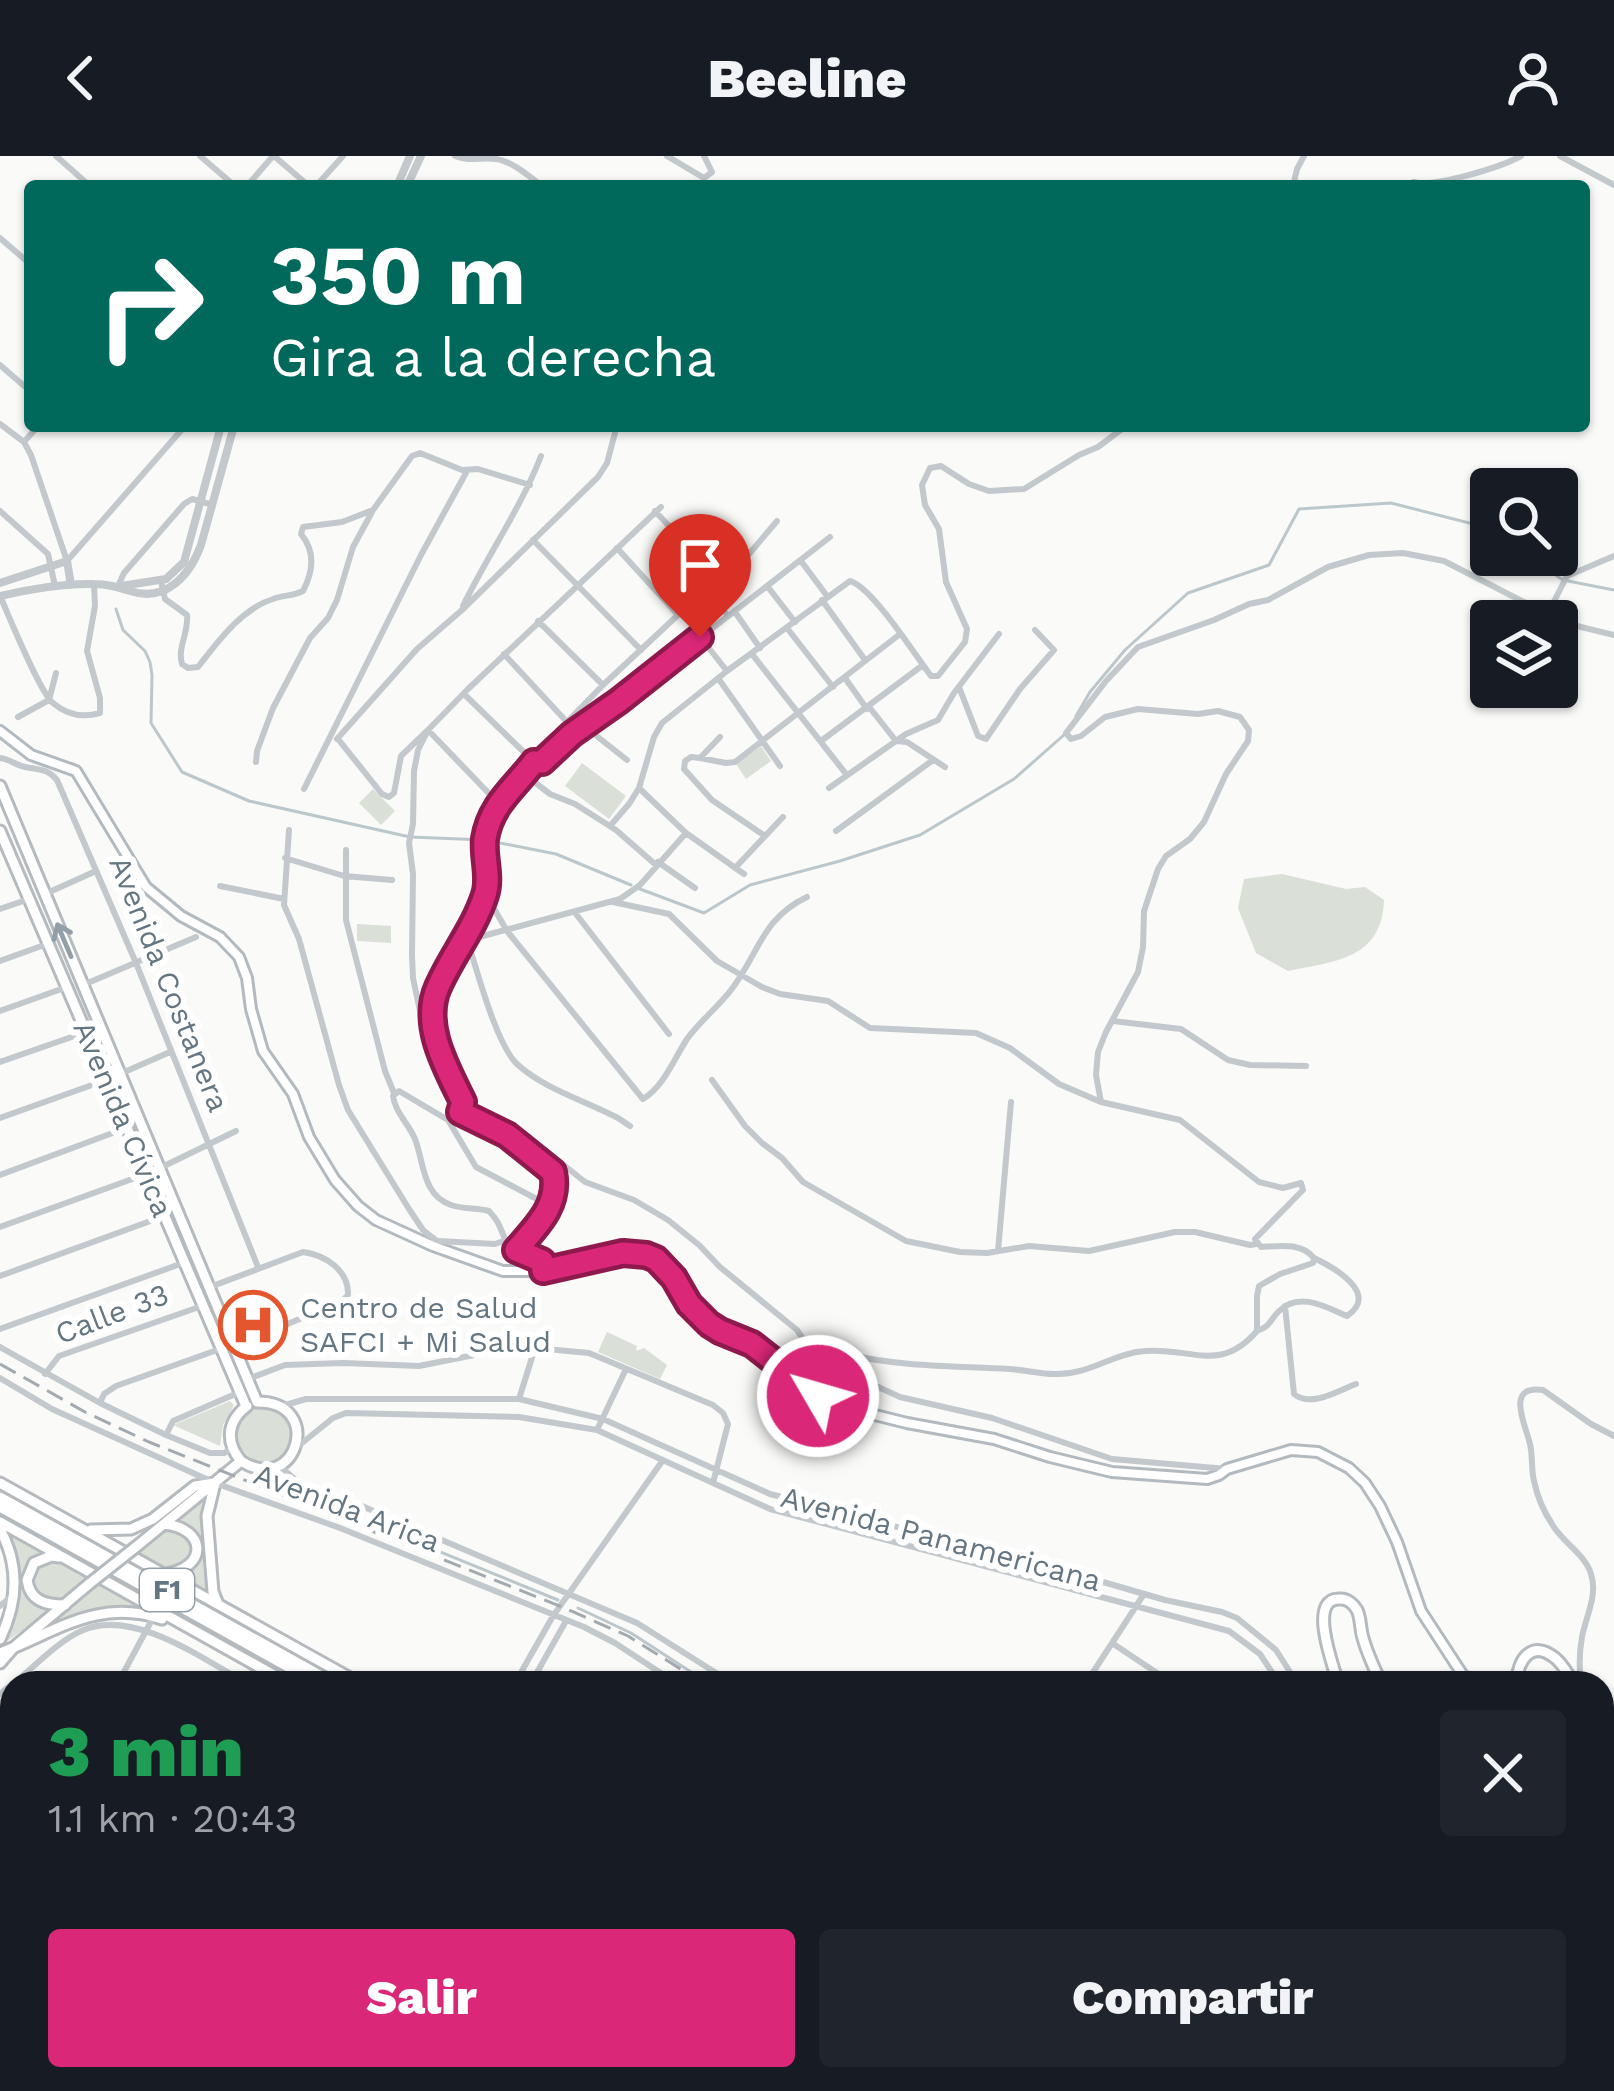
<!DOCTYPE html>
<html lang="es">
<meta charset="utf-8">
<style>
:root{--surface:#171b24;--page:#20242c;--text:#f1f3f6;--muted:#9ea1a6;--accent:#db2777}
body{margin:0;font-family:"Work Sans",sans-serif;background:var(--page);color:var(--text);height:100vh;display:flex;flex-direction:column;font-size:45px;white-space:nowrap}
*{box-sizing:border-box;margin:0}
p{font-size:39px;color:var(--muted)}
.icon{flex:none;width:66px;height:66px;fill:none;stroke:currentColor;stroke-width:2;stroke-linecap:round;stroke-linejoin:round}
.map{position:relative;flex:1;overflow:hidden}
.side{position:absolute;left:0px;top:1515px;width:1614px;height:420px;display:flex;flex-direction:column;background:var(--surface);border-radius:36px 36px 0 0;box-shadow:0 3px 9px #0004}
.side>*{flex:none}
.banner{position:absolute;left:24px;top:24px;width:1566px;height:252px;border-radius:12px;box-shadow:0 3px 9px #0004;background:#00695c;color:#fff;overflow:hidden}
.controls{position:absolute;left:1470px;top:312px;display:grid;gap:24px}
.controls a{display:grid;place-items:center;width:108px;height:108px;border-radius:12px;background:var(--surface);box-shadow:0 3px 9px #0004;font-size:60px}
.pin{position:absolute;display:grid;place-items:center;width:102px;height:102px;color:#fff;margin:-123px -51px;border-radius:50% 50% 50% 0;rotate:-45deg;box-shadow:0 0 12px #0007}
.pin .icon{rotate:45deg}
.me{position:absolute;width:132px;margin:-66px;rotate:308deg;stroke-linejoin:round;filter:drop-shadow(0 0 9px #0008)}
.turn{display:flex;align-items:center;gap:42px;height:252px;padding:0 48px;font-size:54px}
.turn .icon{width:156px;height:156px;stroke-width:2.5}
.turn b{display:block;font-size:84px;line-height:102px}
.round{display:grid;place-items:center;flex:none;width:126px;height:126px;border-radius:12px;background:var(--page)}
.head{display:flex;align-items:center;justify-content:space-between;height:204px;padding:0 48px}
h1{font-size:72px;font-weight:800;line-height:90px;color:#1e9e55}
.action{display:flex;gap:24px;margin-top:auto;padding:24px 48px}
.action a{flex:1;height:138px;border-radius:12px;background:var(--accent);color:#fff;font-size:48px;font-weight:800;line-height:138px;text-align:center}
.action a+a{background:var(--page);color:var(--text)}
header{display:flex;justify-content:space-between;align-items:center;height:156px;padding:0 48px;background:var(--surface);font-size:54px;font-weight:800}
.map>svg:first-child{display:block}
.green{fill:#dadfd7}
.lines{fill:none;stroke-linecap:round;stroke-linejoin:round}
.stream{stroke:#bbc7cb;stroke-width:3}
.secondary-casing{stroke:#b3babf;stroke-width:14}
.primary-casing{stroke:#b5babe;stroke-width:15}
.trunk-casing{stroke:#b4b9bd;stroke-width:15}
.minor{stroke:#c3c8cc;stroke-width:6}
.tertiary{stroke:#c3c8cc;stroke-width:8}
.secondary{stroke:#fff;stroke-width:8}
.primary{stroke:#fff;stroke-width:9}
.trunk{stroke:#fff;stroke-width:9}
.rail{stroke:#a2aab0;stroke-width:3;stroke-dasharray:18 9;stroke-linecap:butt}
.primary-bridge-casing{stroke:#b5babe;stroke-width:15;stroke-linecap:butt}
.primary-bridge{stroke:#fff;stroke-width:9}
.oneway{stroke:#939fa8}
.route-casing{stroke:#8e194d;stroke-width:30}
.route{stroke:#db2777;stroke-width:21}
.labels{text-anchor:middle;stroke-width:12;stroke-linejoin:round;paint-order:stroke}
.shield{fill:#fff;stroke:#939fa8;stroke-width:3}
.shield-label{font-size:27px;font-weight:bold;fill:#657683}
.street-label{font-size:30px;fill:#657683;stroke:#fff}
.poi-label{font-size:30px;fill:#657683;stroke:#fff;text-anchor:start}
</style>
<header><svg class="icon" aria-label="back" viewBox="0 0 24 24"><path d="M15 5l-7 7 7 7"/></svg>Beeline<svg class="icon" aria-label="person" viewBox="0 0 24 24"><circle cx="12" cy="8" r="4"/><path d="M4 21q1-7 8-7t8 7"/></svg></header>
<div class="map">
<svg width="1614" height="1935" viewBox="0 0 1614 1935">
<rect width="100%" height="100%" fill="#fafaf8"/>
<path class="green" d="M761,590L771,605L746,623L736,608Z
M582,607L626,640L609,663L565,630Z
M373,633L395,655L381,669L359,647Z
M1282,718L1346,733L1365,731L1384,744C1382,803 1336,805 1288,815L1256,797L1238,752L1244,723Z
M357,768L391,770V787L357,785Z
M607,1176L637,1190L636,1195L644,1192L667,1209L660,1223L598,1196Z
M230,1245L234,1249L223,1269L220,1290L173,1269Z
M235 1279a29 29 0 1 1 58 0a29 29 0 1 1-58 0Z
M209,1339C195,1369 205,1405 209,1437L181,1422L198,1410C208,1390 199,1372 179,1365Z
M172,1372L178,1373L190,1383L192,1401L187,1408L168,1414L137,1398L166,1374Z
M5,1374L45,1399L29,1408C19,1429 26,1451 50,1454L2,1489C24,1451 25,1413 5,1374Z
M45,1405L61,1406L90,1421L64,1442L52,1446L36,1438L31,1424L36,1412Z
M100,1427L150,1455C111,1451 78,1454 43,1472Z
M1081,1923L1126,1929L1137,1935H1072L1063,1930L1070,1925Z"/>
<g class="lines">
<path class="stream" d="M1526,399L1563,424L1614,434
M116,453L123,474L145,495L150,506L152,519L151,567L182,616L249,645L410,681L485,684L556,698L631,729
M1076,560L1090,536L1125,494L1188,437L1269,409L1299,353L1391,347L1485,371L1491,375
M640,733L704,757L750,729L840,705L920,679L1014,623L1065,578
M259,1322L558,1444
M578,1452L631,1477L708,1527
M1611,1742L1614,1741
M1317,1923L1335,1935"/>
<g class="secondary-casing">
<path id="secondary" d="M0,575L31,599L76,615L146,731L181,760L220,781L239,801L247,822L251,853L263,895L293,938L309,981L335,1024L358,1050L376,1064L433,1090L503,1115H543L623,1097L656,1103L674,1122L689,1148L709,1168L752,1188L805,1231L839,1250L907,1267L994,1283L1050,1301L1112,1316L1207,1323L1219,1319L1227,1313L1291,1294L1318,1296L1349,1312L1365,1327L1380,1350L1397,1386L1421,1455L1468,1527"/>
</g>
<g class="primary-casing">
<path id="primary" d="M0,630L257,1246
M0,675L246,1250
M241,1305C297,1341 325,1245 257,1246
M241,1305C225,1286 227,1265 247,1250
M0,1327L359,1527
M215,1327L207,1360L213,1436L218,1448
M0,1366L288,1527
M164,1368C206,1372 209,1411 166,1418
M0,1373C20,1410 18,1446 0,1483
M91,1374L131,1373L153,1363L195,1330L215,1327
M137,1390L241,1305
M59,1401L51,1400L34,1407L27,1424C30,1445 45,1449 65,1449
M0,1497C58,1475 97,1442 162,1463
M0,1507L13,1492L89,1428
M1338,1527C1334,1511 1306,1440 1341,1443C1348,1443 1354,1449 1357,1454C1361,1462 1360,1473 1363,1482C1367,1497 1374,1512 1381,1527
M1517,1527C1517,1504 1532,1483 1555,1502C1563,1508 1568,1519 1574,1527
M1602,1563L1614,1577
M1602,1665L1614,1690
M1602,1746L1614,1759
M999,1923L1020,1935
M1177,1923L1178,1935"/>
</g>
<g class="trunk-casing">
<path id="trunk" d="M0,1341L334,1527
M0,1351L317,1527
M1025,1923L1047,1935
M1042,1923L1063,1935
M1119,1923L1147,1935"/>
</g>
<path class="minor" d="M56,0L90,30
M200,0L235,30
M274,0L309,30
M455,0C470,6 481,1 496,3C512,5 530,21 542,30
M667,0L704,22L712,16L704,0
M1560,0L1614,29
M247,30L273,0
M316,30L343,0
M1293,30L1297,13L1304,0
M1406,30L1413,26C1434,32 1501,11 1521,0
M0,82L30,108
M0,209L30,235
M0,268L24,286L31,299L67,405L185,270
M24,286L38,270
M0,355L48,398L55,430
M655,355L720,425
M533,384L641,494
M617,392L678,459
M801,405L827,440
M161,425L165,443L187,459C189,476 177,492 182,508L188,512L198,511C217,487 241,453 273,443C284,439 293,440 303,435C313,416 316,396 301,378L303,371L342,366L373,354L412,300L420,297L462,314L478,313L530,329
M118,430L124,417L184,348L192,343L213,349
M768,431L795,466
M708,435L728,460
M0,440C10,462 39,535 53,547C67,559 83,562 100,557V542L87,495L95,450L94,428
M822,444L865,504
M463,450C487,400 521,352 541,300
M735,456L760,492
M1547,459L1567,420L1614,400
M538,465L603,529
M787,472L833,531
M700,481L727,515
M504,498L567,566
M752,498L846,618
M718,522L780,610
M845,522L867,553
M959,531L978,580L986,583L1020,533L1054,494L1035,474
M465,539L534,606H542L571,577L619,545L830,381
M870,552L896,585L907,586L945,611
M18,561L49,544L56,517
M584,570L627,604
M720,581L700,602L691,601L685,605L684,613L712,644L765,680
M337,583L417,493L462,454L598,321L607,307L615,277
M338,583L382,638L389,641L394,637L401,600L428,574L498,647
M821,585L923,509
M0,602C10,603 15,609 25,611C39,614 47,612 57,624L136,807L258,1111
M700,602L726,607L735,606L900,478
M256,606L257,595L273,552L310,482L328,462L337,444L353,391L372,356
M524,618L550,638L575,648L616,674L656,709
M639,632L686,677L744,718
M829,632L906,578L938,564L954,537L999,478
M304,633L421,399L467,315
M610,670L629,648L639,632L654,581L662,567L727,515L850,425C872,431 915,499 931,520H938L965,486L967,473L946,426L939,373L925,349L922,329L930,312L941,310L969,328L989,335L1024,333L1079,299L1098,291L1126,270
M289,674L284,749L299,783L339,929L348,954L409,1053L423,1074L437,1085
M836,675L933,604
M346,694V764L385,915L394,937
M285,702L344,720L392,724
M658,706L695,732
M735,712L783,661
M220,730L284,743
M485,737L507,775L643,943C664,930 674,903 687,883C700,865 718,851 731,834C759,798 761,763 807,741
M45,738L96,715
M613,746L669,758L717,805L762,831L780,838L828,845L870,872L976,877L1010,892L1059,928L1101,946L1180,964L1259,1026L1283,1032L1301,1027L1303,1034L1299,1038L1255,1083L1261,1091C1279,1090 1301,1086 1314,1102L1313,1107L1280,1118L1259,1130L1257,1140V1175C1220,1218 1191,1191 1145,1195C1113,1197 1090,1219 1055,1218C1040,1218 1025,1214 1009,1213C957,1210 902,1211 851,1199C835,1195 822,1187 806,1187
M0,753L29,743
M576,758L669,878
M470,783V793C479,821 497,889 517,908C544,933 586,945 618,962L630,970
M472,783L620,743L640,729L686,677
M0,805L47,788
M83,829L196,781
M0,855L67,831
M1113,865L1181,873L1228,904L1250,909L1306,910
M443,903L434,899L423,869L413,822L412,799L413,718L409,687L413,668L414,615L418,594L428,574L468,533L661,351
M0,906L86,876
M712,924L745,970L762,987L782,1002L803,1026L906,1085L960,1096L987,1097L1029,1090L1089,1095L1175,1076H1195L1250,1089L1256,1088
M1101,946L1096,919L1098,896L1106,876L1138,816L1143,791L1144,755L1158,713L1166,700L1190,683L1204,666L1226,618L1248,585L1249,574L1240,561L1218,555L1198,558L1138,553L1105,561L1081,580L1071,583L1066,577L1106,525L1138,491L1214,464L1249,448L1268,444L1328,411L1369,399L1403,397L1444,405L1565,467L1614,479
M463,950L493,967L525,978L585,1026L634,1044L668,1064L699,1089L720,1111L797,1174L812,1196L856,1217L874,1229L900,1241L992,1262L1112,1303L1227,1313
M461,957L513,983L553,1016L555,1030L550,1050L516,1094
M0,962L106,924L170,896
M448,964L476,1011L550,1050
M160,1012L236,975
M0,1019L126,972
M0,1071L146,1018
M438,1085L495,1088L506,1084
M998,1095L1011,946
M543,1115L542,1105C530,1100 512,1095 505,1083C499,1070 500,1067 489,1055C477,1052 462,1053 451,1049C422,1039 424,1006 415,983C408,967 395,956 393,940L399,935L448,964L457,961L463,950L436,881L435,841L463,789L485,737V684L498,647L567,566L603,529L678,459L738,411L777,365
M0,1120L164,1060
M210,1131L303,1096C325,1099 349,1114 348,1139L341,1146L234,1190
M1285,1150L1294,1238C1311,1252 1337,1235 1356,1228
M0,1173L183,1107
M1257,1175C1270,1171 1270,1164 1279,1155C1299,1135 1326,1151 1347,1160C1380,1138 1335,1112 1314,1102
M0,1191L100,1247L166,1279L210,1297H224L232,1293
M45,1218L59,1200L202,1150
M0,1222L52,1253L215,1327L340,1372L584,1471L615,1487L676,1527
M248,1223L285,1209L343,1207L419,1210L510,1192H535L589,1197L713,1249L723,1257L728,1268L713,1327
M519,1243L535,1192
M100,1247L104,1238L116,1230L220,1193
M282,1250L306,1243H519L603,1263L770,1338L1055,1412L1165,1444L1222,1456L1237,1462L1276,1494L1297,1527
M597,1274L626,1213
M166,1279L173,1265L240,1236
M297,1291L333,1262L346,1257L519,1261L597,1274L770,1353L1229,1475L1260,1498L1279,1527
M280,1310L300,1328L350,1345L637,1467L732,1527
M0,1450L11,1441
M1112,1487L1172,1527
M14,1527C34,1511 57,1486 81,1475C132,1451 203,1503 246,1527
M118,1527L154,1460
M515,1527L553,1460L663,1304
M531,1527L566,1465
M1086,1527L1144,1438
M1581,1527C1579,1511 1579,1497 1582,1481C1586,1460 1598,1439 1591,1418C1586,1399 1562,1386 1552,1368C1544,1356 1537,1339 1534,1325C1531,1313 1533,1301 1530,1288C1526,1270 1504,1228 1543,1234L1591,1268L1614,1280
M0,1538L12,1528
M0,1779L12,1768
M0,1837L12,1847
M0,1887L12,1898
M0,1917L12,1906
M106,1923L119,1935
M457,1923L478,1935
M952,1923L971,1935
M1284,1923L1302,1935
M1335,1923L1353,1935
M1369,1923L1371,1935
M700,1926L721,1935
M56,1935L70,1923
M164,1935L177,1923
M421,1935L428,1923
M438,1935L444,1923
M711,1935L718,1923"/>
<path class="tertiary" d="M397,30L410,0
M407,30L421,0
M0,427L67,405L71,429
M121,430L166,423L184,406L221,270
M0,440C30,433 62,427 94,428C107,428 117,431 130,435C166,447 190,419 201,389L234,270
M0,1650L12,1661
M0,1695L12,1706
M249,1923L270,1935
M296,1923L309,1935
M271,1935L284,1923"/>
<use href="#secondary" class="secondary"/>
<use href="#primary" class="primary"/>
<use href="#trunk" class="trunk"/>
<path class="rail" d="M0,1208L85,1256L149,1286L562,1451L628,1480L703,1527
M1305,1923L1323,1935"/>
<g class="primary-bridge-casing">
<path id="primary-bridge" d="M89,1428L137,1390"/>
</g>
<use href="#primary-bridge" class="primary-bridge"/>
</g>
<defs><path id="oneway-shaft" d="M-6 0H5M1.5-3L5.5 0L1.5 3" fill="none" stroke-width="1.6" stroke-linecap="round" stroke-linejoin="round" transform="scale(3)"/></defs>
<use class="oneway" href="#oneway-shaft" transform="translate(64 784) rotate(-113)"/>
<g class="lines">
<g class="route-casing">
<path id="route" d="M700,481L619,545L572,578L542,606H534C515,631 490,649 485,683C483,702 491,721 485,739C474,773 452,799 438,831C421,869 447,913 463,946L460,956L507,979L553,1016C560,1049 536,1071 516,1094L542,1105L543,1115L623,1097L646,1099L656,1103L674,1122L689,1148L709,1168L720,1175L752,1188L818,1240"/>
</g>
<use href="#route" class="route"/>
</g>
<defs>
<g id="hospital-ring" transform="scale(3.45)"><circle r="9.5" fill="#fff" stroke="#e4572e" stroke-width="1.5"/><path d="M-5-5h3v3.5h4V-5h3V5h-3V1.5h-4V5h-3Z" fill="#e4572e"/></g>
</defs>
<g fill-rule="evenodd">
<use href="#hospital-ring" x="253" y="1169"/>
</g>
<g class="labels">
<rect class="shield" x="140" y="1413" width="54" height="42" rx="9"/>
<g class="shield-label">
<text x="167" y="1443">F1</text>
</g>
<g class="street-label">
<text transform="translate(169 828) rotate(68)" y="10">Avenida Costanera</text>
<text transform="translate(123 963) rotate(67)" y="10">Avenida Cívica</text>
<text transform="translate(112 1158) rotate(-21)" y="10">Calle 33</text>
<text transform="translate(347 1352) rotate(21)" y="10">Avenida Arica</text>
<text transform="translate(941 1383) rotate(15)" y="10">Avenida Panamericana</text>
</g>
<g class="poi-label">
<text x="300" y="1162">Centro de Salud<tspan x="300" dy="34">SAFCI + Mi Salud</tspan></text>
</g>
</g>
</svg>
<div class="controls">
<a><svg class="icon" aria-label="search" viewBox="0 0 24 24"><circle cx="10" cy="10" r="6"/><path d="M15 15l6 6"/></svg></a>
<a><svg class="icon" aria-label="layers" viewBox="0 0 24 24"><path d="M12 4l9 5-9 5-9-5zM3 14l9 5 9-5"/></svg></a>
</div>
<div class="pin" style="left:700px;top:481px;background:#d93025"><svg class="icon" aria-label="arrive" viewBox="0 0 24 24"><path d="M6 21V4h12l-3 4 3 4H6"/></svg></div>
<svg class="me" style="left:818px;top:1240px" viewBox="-20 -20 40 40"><circle r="17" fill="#db2777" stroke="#fff" stroke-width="3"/><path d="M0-11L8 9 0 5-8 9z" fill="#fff"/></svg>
<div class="banner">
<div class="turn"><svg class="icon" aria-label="right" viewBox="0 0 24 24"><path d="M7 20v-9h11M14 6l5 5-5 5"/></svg><div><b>350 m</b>Gira a la derecha</div></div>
</div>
<section class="side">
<div class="head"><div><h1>3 min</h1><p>1.1 km · 20:43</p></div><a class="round"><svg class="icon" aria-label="close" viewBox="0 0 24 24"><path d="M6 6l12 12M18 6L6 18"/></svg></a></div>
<div class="action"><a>Salir</a><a>Compartir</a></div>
</section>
</div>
